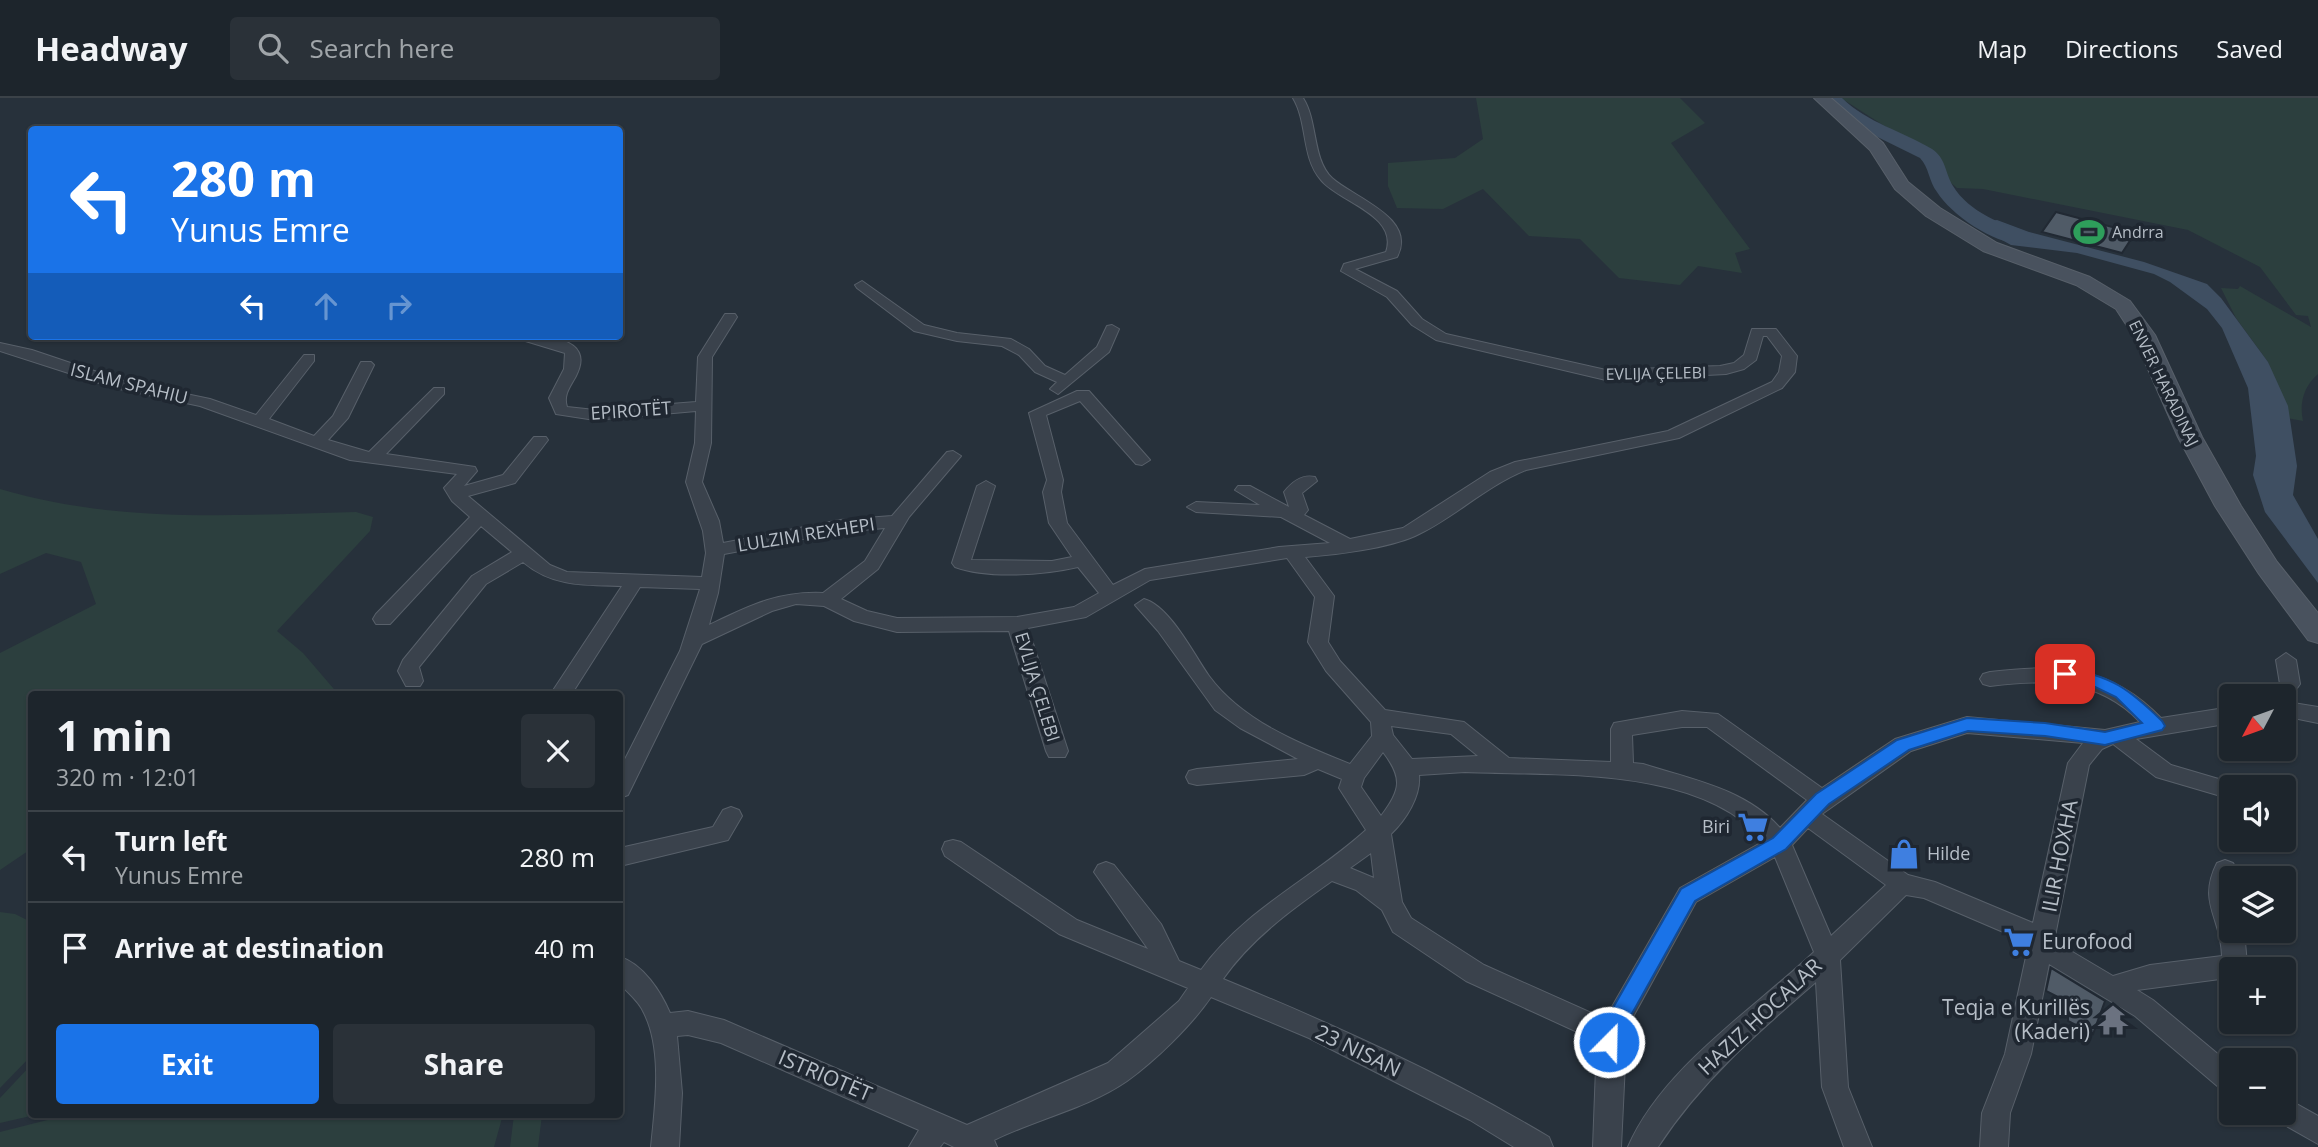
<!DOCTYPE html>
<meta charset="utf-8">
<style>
:root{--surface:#1d252c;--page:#2a3138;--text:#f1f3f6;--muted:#a0a5a9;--line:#3b4248;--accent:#1a73e8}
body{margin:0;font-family:"Open Sans",sans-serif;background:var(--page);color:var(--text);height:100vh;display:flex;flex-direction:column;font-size:26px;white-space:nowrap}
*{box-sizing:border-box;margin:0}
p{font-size:23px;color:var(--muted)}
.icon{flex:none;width:38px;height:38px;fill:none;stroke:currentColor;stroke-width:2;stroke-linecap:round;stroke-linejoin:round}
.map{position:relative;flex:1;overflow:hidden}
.panel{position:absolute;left:28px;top:593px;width:595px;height:427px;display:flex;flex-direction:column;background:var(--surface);border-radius:7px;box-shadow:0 2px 5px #0004,0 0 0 2px var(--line)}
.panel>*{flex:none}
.banner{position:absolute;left:28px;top:28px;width:595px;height:214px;border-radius:7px;box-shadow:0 2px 5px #0004,0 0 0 2px var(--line);background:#1a73e8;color:#fff;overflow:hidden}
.needle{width:46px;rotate:229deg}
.buttons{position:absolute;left:2219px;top:586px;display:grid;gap:14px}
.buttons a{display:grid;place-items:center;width:77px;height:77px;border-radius:7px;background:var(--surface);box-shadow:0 2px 5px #0004,0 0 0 2px var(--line);font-size:35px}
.pin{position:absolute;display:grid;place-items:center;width:60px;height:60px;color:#fff;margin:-30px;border-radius:14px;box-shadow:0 4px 10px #0006}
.me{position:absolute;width:77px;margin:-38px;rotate:23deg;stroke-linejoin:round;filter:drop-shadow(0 0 5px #0008)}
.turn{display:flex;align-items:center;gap:24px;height:147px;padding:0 28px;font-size:32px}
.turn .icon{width:91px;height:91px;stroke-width:2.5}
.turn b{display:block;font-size:49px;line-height:60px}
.lanes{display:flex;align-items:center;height:66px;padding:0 28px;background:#0003;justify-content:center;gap:35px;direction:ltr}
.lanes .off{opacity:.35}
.round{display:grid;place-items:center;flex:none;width:74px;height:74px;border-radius:7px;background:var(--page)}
.summary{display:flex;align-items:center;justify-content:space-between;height:119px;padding:0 28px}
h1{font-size:42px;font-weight:700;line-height:52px}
.button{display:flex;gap:14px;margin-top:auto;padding:14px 28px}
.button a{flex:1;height:80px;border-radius:7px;background:var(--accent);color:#fff;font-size:28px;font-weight:700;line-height:80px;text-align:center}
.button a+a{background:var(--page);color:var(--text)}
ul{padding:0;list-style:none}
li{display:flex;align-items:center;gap:21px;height:91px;padding:0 28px;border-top:2px solid var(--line)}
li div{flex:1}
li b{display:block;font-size:26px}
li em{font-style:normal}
header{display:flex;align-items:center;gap:42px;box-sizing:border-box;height:98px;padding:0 35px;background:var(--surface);border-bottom:2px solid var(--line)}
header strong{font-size:33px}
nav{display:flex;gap:38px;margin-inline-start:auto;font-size:24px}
.search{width:490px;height:63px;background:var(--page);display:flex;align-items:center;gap:18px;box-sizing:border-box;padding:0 24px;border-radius:7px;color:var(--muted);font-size:26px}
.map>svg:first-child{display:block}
.green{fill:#2c3f3e}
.water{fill:#3f4f62}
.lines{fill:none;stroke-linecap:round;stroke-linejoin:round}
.river{fill:#3f4f62;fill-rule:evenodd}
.building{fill:#505b67;stroke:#212933;stroke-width:2}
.minor-casing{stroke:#58606a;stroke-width:2}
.secondary-casing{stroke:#58606a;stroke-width:2}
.minor{fill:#3a424c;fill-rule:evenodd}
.secondary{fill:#49525e;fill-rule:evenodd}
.route{fill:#1a73e8;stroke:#114b97;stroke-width:2}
.labels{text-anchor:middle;stroke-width:7;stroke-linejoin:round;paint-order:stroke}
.far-poi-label{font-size:16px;fill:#b6bec7;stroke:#1f2731;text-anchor:start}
.far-street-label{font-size:16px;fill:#b6bec7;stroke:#1f2731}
.street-label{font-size:18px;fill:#b6bec7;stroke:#1f2731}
.poi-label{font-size:18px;fill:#b6bec7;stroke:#1f2731;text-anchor:end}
.near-street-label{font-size:21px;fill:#b6bec7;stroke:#1f2731}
.near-poi-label{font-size:21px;fill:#b6bec7;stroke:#1f2731;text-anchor:start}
</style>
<header>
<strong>Headway</strong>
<div class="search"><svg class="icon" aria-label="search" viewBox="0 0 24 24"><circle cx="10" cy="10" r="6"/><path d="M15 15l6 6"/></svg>Search here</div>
<nav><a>Map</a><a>Directions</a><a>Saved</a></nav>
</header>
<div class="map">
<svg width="2318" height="1049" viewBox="0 0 2318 1049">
<rect width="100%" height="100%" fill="#27313b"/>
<path class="green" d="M1476,0H1680L1705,25L1671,45L1750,151L1735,155L1742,175L1698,168L1680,187L1619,180L1580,141L1529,138L1483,91L1443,111L1397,110L1388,88V65L1455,60L1483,41Z
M1841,0H2318V276C2304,288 2299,305 2303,323L2287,320L2268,264L2236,220L2221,190L2238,191L2240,188L2311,229L2308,218L2296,217L2260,169L2188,132L1983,91L1957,90L1886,29Z
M0,391C120,426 233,417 356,414L373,419L370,433L277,533L303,555L339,597H32L31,751L0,772V555L96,506L81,464L46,455L0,476Z
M0,814L15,816L31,824L32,957L0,990Z
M31,967L32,1017H35L0,1025V1000Z
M67,1017H502V1020L494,1049H0V1034Z
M514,1017H542L538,1049H510Z"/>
<path class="water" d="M1997,122L2029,134L2144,164L2207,186L2221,200L2268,264L2288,308L2297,368L2293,397L2318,441V485L2265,414L2253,377L2256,358L2248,290L2222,230L2207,211L2170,184L2154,176L2077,155L2011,147L1973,126Z"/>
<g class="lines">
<path class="river" d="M1823,0H1842C1868,25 1902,33 1932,51C1946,60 1945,75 1953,88C1969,114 2002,127 2031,135L2034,140L2031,145C2001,152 1952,118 1937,94C1929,84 1929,69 1920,60L1845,23Z"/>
</g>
<path class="building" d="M2056,114L2135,135L2122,155L2042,134Z
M2051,870L2105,903L2093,936L2068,923V904L2046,893Z"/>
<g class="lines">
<g class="minor-casing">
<path id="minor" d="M1293,0H1303C1318,23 1312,61 1332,80C1354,100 1418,120 1397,159L1355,171L1397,193L1422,221L1446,236L1606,272L1720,268L1734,265L1744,257L1752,231H1776L1797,258L1795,274L1782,290L1679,340L1526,372C1484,389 1453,421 1415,438C1388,450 1335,457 1305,459L1334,498L1328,544L1340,563L1385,612L1464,624L1509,660L1611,664V631L1614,625L1682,613L1718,616L1822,690L1895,641L1967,619L2105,632L2140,624C2098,580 2046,581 1990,588L1983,586L1980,581L1983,576L1990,574C2059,566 2110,567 2161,620L2231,609V625L2136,641L2171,667L2239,687L2240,690H2231V701L2156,679L2113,646L2102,651L2089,667L2054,843L2113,878L2150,867L2222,858C2221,818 2197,805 2217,765L2225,762L2233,765L2237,772L2231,780L2230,794L2231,833H2244L2247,866L2245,872H2231V878L2220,881L2137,892L2153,902L2231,967V995L2222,992L2135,918L2049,866L2031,956L2010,1015L2008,1049H1980L1982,1015L2005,956L2029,845L1924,800L1906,797L1840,862L1848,989L1872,1049H1844L1822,989L1816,884C1757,935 1701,983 1658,1049H1628C1662,970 1754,911 1814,854L1775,759L1696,804L1623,937L1625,965L1621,1049H1593L1597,943L1466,883L1393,834L1382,812L1356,792L1332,783C1292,811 1251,841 1223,881C1335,927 1445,977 1549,1039L1553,1049H1514L1470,1022L1309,940L1211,899C1191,928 1155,963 1127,983C1088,1010 1037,1021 994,1042L997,1049H954L944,1044L940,1049H909L919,1032L721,945L688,937L677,938L682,995L679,1049H651C655,1008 663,953 644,915C639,903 628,895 620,886V859C643,866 661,894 670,915L688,913L724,922L967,1027L1108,965L1179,903L1188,890L1059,836L945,758L942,751L945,744L953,742L961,744L1077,822L1148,851L1094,774L1098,767L1106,764L1114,767L1161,826L1179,863L1201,872C1245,811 1312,781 1366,732L1339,690L1342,681L1318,671L1304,677L1197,687L1189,685L1186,679L1189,673L1197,671L1298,661L1240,630L1215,612L1158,533L1135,507L1144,501C1170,508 1194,557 1209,578C1242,623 1300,646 1350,666L1372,638L1371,624L1326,573L1308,544L1315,499L1287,460L1150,482L1086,519L1028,530L1068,653L1065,659H1049L1046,653L1009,533L897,534L854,523L824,508L796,506L772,513L702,546L628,697L620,700V671L680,553L700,491L640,489L571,597H550L622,488C584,487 553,489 523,464L486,486L419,569L423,583L420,588H406L398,573L403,562L472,478L512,454L481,428L390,526H376L373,521L376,516L470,419L452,403L444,390L457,376L350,362L200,308L115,290L0,253V245L32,252L124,283L210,301L256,317L304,257H314V263L269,321L314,338L333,318L361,264H371L374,267L348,320L328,342L369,354L434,290H444V296L386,356L475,369L477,373L464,388L503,377L534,339H546L548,342L515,385L468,398L550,467L567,474L702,479L706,455L703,433L686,384L695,345L696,313L595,322L556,316L549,300L564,271L565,255L509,238C535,238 598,235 576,278C570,289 563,297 567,309L595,312L696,304L698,259L725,216H735L737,219L712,259L711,345L702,384L719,423L723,445L840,422L892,418L947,354L953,353L961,358L909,419L878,471L841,501L867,513L897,520L1017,519L1074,509L1099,495L1078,469C1044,477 988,481 955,469L952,465L977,388L986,383L995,388L971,462L1052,463L1072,459L1049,425L1043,394L1047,382L1029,315L1077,293H1089L1150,362L1142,367L1136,366L1080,303L1046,317L1063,382L1061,394L1067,425L1113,487L1145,471L1279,449L1330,445L1281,419L1196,414L1187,409L1196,404L1260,407L1235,392L1238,388H1250L1289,409L1284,394C1292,384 1302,376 1315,379L1317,383L1302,395L1308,412L1304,417L1350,441L1403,430L1490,374L1515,364L1668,333L1772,284L1779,274L1782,258L1767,238H1763L1756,262L1744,271L1726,276L1606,282L1436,242L1412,227L1387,199L1341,173L1344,166L1386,154C1399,117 1339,104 1321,82C1301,59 1308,25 1293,0ZM885,430L865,463L823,495C778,493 749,508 709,527L718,495L724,456L840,434ZM1391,628L1451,636L1478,658L1412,661L1393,637ZM1682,629H1707L1807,702L1780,730C1746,691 1690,681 1643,666L1633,665L1632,637ZM1967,635L2083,645L2068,665L2033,825L1935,784L1908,777L1822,716L1911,653ZM1383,654C1403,680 1401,692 1381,718L1361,689L1364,680ZM1465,674C1556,678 1699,667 1764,743L1680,790L1605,921L1484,867L1411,820L1402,804L1391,736C1406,722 1421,698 1419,677ZM1808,730L1886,787L1831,838L1792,747ZM1371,755L1374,780L1350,770Z
M862,183L924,227L957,235L1011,241L1029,251L1045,268L1065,277L1097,249L1107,228L1112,227L1119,231L1109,254L1058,296L1050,291L1057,284L1035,274L1019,257L1002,248L957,243L914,233L857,190L855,187Z
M2286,555L2296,562L2300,586L2287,604L2318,609V625L2284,618V598H2273L2280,586L2276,562Z
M731,709L739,712L742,718L728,742L620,768V750L713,729L723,712Z
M2284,999L2318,1018V1046L2274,1021L2272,1015H2284Z"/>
</g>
<g class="secondary-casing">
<path id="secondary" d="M1814,0H1831L1883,45L1908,84L1940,110L1997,145L2090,179L2130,203L2155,237L2202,339L2241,408L2277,464L2318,515V545L2308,542L2259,476L2215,408L2178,339L2133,237L2116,211L2076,187L1983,153L1926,118L1895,91L1870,52Z"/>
</g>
<use href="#minor" class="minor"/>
<use href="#secondary" class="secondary"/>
</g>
<path class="route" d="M2065,570C2112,578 2129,591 2162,623L2165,628L2162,632L2105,647L2045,638L1968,633L1909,652L1829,706L1786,751L1695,803L1620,937L1617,951L1609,954L1602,951L1599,944L1602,929L1681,791L1773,740L1816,696L1897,642L1967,620L2045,625L2105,634L2142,625L2116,599L2089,586L2059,580L2057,576Z"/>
<defs>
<g id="stadium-bare" transform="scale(2.415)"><path d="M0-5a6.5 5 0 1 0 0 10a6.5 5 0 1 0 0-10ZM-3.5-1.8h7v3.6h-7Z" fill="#2e9e5b" stroke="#1f2731" stroke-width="2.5" paint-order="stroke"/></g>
<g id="supermarket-bare" transform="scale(2.415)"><path d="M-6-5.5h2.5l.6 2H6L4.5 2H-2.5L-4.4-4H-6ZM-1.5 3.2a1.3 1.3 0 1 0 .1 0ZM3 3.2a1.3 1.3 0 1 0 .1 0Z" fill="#3f7fe0" stroke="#1f2731" stroke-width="2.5" paint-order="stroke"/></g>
<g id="shop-bare" transform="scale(2.415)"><path d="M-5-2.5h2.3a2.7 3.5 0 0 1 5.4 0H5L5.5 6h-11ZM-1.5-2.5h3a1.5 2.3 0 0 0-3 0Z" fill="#3f7fe0" stroke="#1f2731" stroke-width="2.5" paint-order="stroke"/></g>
<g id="temple-bare" transform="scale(2.415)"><path d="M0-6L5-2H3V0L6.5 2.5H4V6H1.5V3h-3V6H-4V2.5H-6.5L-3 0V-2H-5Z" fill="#6b7280" stroke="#1f2731" stroke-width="2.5" paint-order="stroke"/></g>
</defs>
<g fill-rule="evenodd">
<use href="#stadium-bare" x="2089" y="134"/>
<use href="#supermarket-bare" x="1753" y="729"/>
<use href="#shop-bare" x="1904" y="756"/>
<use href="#supermarket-bare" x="2019" y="844"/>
<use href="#temple-bare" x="2113" y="922"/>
</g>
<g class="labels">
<g class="far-poi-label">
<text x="2112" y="140">Andrra</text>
</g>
<g class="far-street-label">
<text transform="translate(1656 275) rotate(-1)" y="6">EVLIJA ÇELEBI</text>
<text transform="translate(2164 285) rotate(64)" y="6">ENVER HARADINAJ</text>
</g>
<g class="street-label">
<text transform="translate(129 286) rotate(14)" y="6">ISLAM SPAHIU</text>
<text transform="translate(631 313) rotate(-4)" y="6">EPIROTËT</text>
<text transform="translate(806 437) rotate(-9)" y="6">LULZIM REXHEPI</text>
<text transform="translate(1037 589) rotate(73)" y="6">EVLIJA ÇELEBI</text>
</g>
<g class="poi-label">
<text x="1730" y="735">Biri</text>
<text x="1927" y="762" text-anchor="start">Hilde</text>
</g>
<g class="near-street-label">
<text transform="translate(2060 758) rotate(-79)" y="7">ILIR HOXHA</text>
<text transform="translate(1760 919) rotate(-43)" y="7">HAZIZ HOCALAR</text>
<text transform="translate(1358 953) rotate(26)" y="7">23 NISAN</text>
<text transform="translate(825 978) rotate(23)" y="7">ISTRIOTËT</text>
</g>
<g class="near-poi-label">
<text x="2042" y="851">Eurofood</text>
<text x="2090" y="917" text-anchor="end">Teqja e Kurillës<tspan x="2090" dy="24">(Kaderi)</tspan></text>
</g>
</g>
</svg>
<div class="buttons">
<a><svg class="needle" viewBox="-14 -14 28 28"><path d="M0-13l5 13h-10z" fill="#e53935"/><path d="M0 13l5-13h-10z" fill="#a0a5a9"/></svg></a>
<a><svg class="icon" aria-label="sound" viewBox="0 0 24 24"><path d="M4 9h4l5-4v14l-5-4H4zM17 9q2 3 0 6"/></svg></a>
<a><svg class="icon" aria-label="layers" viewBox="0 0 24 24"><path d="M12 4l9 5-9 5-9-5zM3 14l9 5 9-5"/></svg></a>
<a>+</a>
<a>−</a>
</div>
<div class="pin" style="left:2065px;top:576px;background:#d93025"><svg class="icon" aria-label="arrive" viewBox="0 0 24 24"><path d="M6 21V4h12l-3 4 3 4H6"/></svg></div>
<svg class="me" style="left:1609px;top:944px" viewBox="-20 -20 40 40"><circle r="17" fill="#1a73e8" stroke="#fff" stroke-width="3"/><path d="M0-11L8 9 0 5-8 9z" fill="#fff"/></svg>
<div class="banner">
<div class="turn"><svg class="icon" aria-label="left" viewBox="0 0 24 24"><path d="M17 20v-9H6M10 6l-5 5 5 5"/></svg><div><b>280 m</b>Yunus Emre</div></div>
<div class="lanes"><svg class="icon" aria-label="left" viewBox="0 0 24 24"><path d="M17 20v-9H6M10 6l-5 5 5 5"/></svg><svg class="icon off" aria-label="ahead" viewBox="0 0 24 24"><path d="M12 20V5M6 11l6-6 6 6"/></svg><svg class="icon off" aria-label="right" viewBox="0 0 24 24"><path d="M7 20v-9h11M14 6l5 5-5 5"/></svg></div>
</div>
<section class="panel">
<div class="summary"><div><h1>1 min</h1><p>320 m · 12:01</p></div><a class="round"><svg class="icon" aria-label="close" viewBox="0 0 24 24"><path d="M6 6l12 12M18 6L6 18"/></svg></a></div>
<ul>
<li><svg class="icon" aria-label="left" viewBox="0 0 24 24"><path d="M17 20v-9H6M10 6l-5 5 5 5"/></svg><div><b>Turn left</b><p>Yunus Emre</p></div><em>280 m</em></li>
<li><svg class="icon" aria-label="arrive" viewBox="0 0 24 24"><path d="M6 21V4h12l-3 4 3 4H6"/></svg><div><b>Arrive at destination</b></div><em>40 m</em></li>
</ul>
<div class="button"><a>Exit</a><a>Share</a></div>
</section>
</div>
